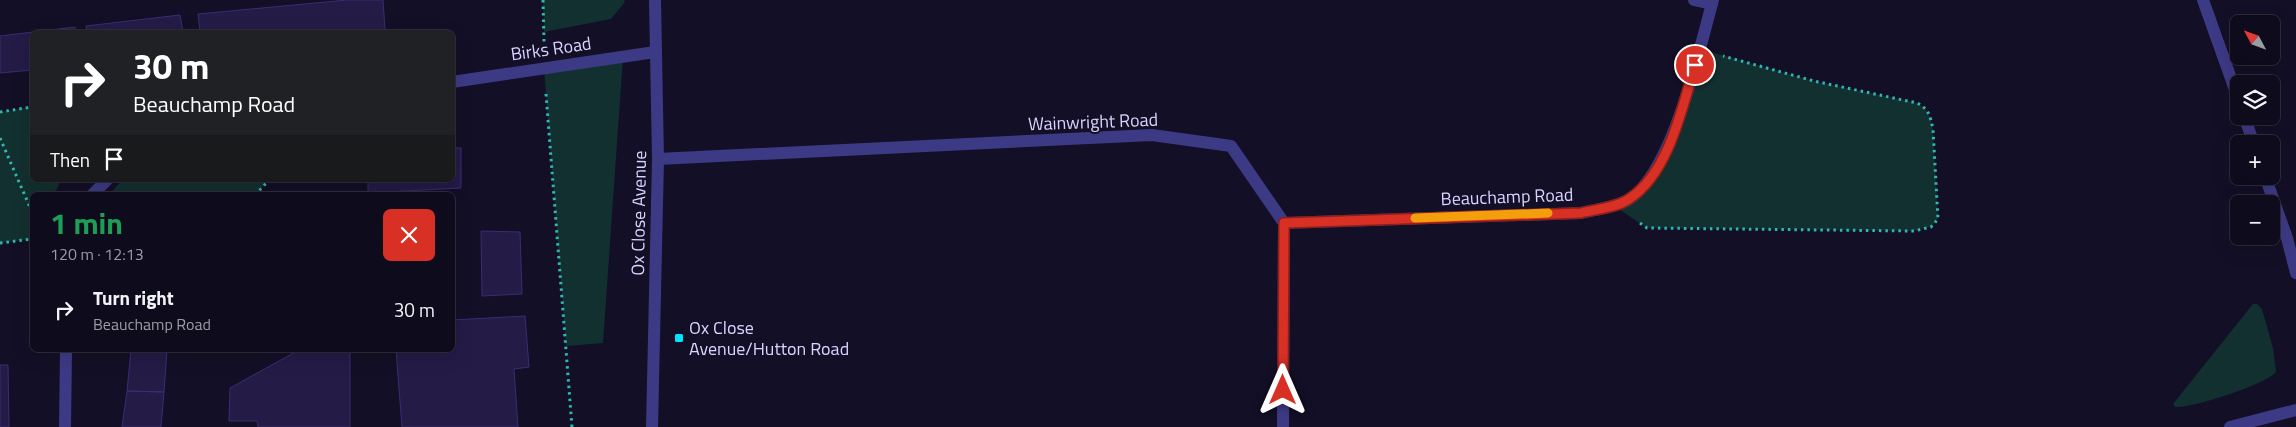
<!DOCTYPE html>
<meta charset="utf-8">
<style>
:root{--surface:#0e0b1c;--page:#1c1929;--text:#f1f3f6;--muted:#9b9ba3;--line:#2e2b3b}
body{margin:0;font-family:"Titillium Web",sans-serif;background:var(--page);color:var(--text);height:100vh;display:flex;flex-direction:column;font-size:19px;white-space:nowrap}
*{box-sizing:border-box;margin:0}
p{font-size:16px;color:var(--muted)}
.icon{flex:none;width:28px;height:28px;fill:none;stroke:currentColor;stroke-width:2;stroke-linecap:round;stroke-linejoin:round}
.map{position:relative;flex:1;overflow:hidden}
.sheet{position:absolute;left:30px;top:192px;width:425px;height:160px;display:flex;flex-direction:column;background:var(--surface);border-radius:8px;box-shadow:0 5px 20px #0002,0 0 0 1px var(--line)}
.sheet>*{flex:none}
.hud{position:absolute;left:30px;top:30px;width:425px;height:152px;border-radius:8px;box-shadow:0 5px 20px #0002,0 0 0 1px var(--line);background:#202124;color:#fff;overflow:hidden}
.needle{width:32px;rotate:311deg}
.buttons{position:absolute;left:2230px;top:15px;display:grid;gap:10px}
.buttons a{display:grid;place-items:center;width:50px;height:50px;border-radius:8px;background:var(--surface);box-shadow:0 5px 20px #0002,0 0 0 1px var(--line);font-size:25px}
.pin{position:absolute;display:grid;place-items:center;width:42px;height:42px;color:#fff;margin:-21px;border:2px solid #fff;border-radius:50%;box-shadow:0 1px 5px #0007}
.me{position:absolute;width:55px;margin:-28px;rotate:0deg;stroke-linejoin:round;filter:drop-shadow(0 0 4px #0008)}
.turn{display:flex;align-items:center;gap:18px;height:105px;padding:0 20px;font-size:22px}
.turn .icon{width:65px;height:65px;stroke-width:2.5}
.turn b{display:block;font-size:35px;line-height:42px}
.then{display:flex;align-items:center;height:48px;padding:0 20px;background:#0003;gap:10px;font-size:19px}
.round{display:grid;place-items:center;flex:none;width:52px;height:52px;border-radius:8px;background:var(--page)}
.headline{display:flex;align-items:center;justify-content:space-between;height:85px;padding:0 20px}
h1{font-size:30px;font-weight:700;line-height:38px;color:#1e9e55}
ul{padding:0;list-style:none}
li{display:flex;align-items:center;gap:15px;height:65px;padding:0 20px}
li div{flex:1}
li b{display:block;font-size:19px}
li em{font-style:normal}
.map>svg:first-child{display:block}
.green{fill:#12302f}
.building{fill:#241b47;stroke:#3b2d73}
.lines{fill:none;stroke-linecap:round;stroke-linejoin:round}
.path{stroke:#2fb8b0;stroke-width:3;stroke-dasharray:2.5 4;stroke-linecap:butt}
.lane{stroke:#3d3a85;stroke-width:12}
.street{stroke:#3d3a85;stroke-width:12}
.route-casing{stroke:#8d1f18;stroke-width:12}
.route{stroke:#d93025;stroke-width:9}
.slow{stroke:#f59e0b;stroke-width:9}
.poi-dot{fill:#00e5ff;stroke:#130f26;stroke-width:2}
.labels{text-anchor:middle;stroke-width:4;stroke-linejoin:round;paint-order:stroke}
.street-label{font-size:18px;fill:#d9d4ff;stroke:#130f26}
.poi-label{font-size:18px;fill:#d9d4ff;stroke:#130f26;text-anchor:start}
</style>
<div class="map">
<svg width="2296" height="427" viewBox="0 0 2296 427">
<rect width="100%" height="100%" fill="#130f26"/>
<path class="green" d="M543,0H624L625,2L611,19L544,32Z
M1700,49L1814,81L1917,103C1929,109 1930,116 1933,129L1938,219L1931,227L1914,231L1647,228L1614,206L1651,178Z
M623,57L603,343L566,346L544,68Z
M32,107V180H61L54,195H32V239L0,243V112Z
M122,180H269L255,195H109Z
M2253,304H2257L2262,309L2273,348L2276,372C2267,384 2190,409 2175,407L2173,404Z"/>
<path class="building" d="M347,0H383L385,30L362,32H200L198,14Z
M180,15L183,32H87L86,26Z
M75,27V32H32V70L0,73V36Z
M452,148H461V188L368,193V180H452Z
M481,231L520,232L522,294L482,296Z
M525,316L529,367L514,369L518,427H402L396,350H452V320Z
M131,350H167L164,392L127,391Z
M299,350H350V427H258L257,421H229L230,388Z
M0,365H8L9,427H0Z
M127,391L164,392L161,427H122Z"/>
<g class="lines">
<path class="path" d="M543,0L544,42
M546,94L572,427
M0,112L32,107
M0,138L32,212
M255,195L269,180
M1640,223L1647,228L1914,231L1931,227L1938,219L1933,129C1930,116 1929,109 1917,103L1814,81L1723,56
M0,243L32,239"/>
<path class="lane" d="M1694,0L1712,4"/>
<path class="street" d="M2203,0L2239,101
M452,82L655,52
M2244,116L2254,144
M658,159L1152,135L1231,146L1284,223L1283,427
M2265,176L2287,238L2296,273
M92,195L107,180
M1284,223L1581,213C1596,209 1614,208 1628,200C1673,173 1699,50 1713,0
M65,427L66,350
M652,427L658,159L655,0
M2230,427L2296,410"/>
</g>
<g class="lines">
<g class="route-casing">
<path id="route" d="M1283,390L1284,223L1581,213C1596,209 1616,208 1629,199C1669,173 1682,108 1695,65"/>
</g>
<use href="#route" class="route"/>
<path class="slow" d="M1415,218L1548,213"/>
</g>
<rect class="poi-dot" x="674" y="333" width="10" height="10" rx="2.5"/>
<g class="labels">
<g class="street-label">
<text transform="translate(551 49) rotate(-8)" y="6">Birks Road</text>
<text transform="translate(1093 122) rotate(-2)" y="6">Wainwright Road</text>
<text transform="translate(1507 197) rotate(-2)" y="6">Beauchamp Road</text>
<text transform="translate(639 213) rotate(-89)" y="6">Ox Close Avenue</text>
</g>
<g class="poi-label">
<text x="689" y="334">Ox Close<tspan x="689" dy="21">Avenue/Hutton Road</tspan></text>
</g>
</g>
</svg>
<div class="buttons">
<a><svg class="needle" viewBox="-14 -14 28 28"><path d="M0-13l5 13h-10z" fill="#e53935"/><path d="M0 13l5-13h-10z" fill="#9b9ba3"/></svg></a>
<a><svg class="icon" aria-label="layers" viewBox="0 0 24 24"><path d="M12 4l9 5-9 5-9-5zM3 14l9 5 9-5"/></svg></a>
<a>+</a>
<a>−</a>
</div>
<div class="pin" style="left:1695px;top:65px;background:#d93025"><svg class="icon" aria-label="arrive" viewBox="0 0 24 24"><path d="M6 21V4h12l-3 4 3 4H6"/></svg></div>
<svg class="me" style="left:1283px;top:390px" viewBox="-20 -20 40 40"><path d="M0-17L14 15 0 8-14 15z" fill="#d93025" stroke="#fff" stroke-width="4"/></svg>
<div class="hud">
<div class="turn"><svg class="icon" aria-label="right" viewBox="0 0 24 24"><path d="M7 20v-9h11M14 6l5 5-5 5"/></svg><div><b>30 m</b>Beauchamp Road</div></div>
<div class="then">Then<svg class="icon" aria-label="arrive" viewBox="0 0 24 24"><path d="M6 21V4h12l-3 4 3 4H6"/></svg></div>
</div>
<section class="sheet">
<div class="headline"><div><h1>1 min</h1><p>120 m · 12:13</p></div><a class="round" style="background:#d93025;color:#fff"><svg class="icon" aria-label="close" viewBox="0 0 24 24"><path d="M6 6l12 12M18 6L6 18"/></svg></a></div>
<ul>
<li><svg class="icon" aria-label="right" viewBox="0 0 24 24"><path d="M7 20v-9h11M14 6l5 5-5 5"/></svg><div><b>Turn right</b><p>Beauchamp Road</p></div><em>30 m</em></li>
</ul>
</section>
</div>
